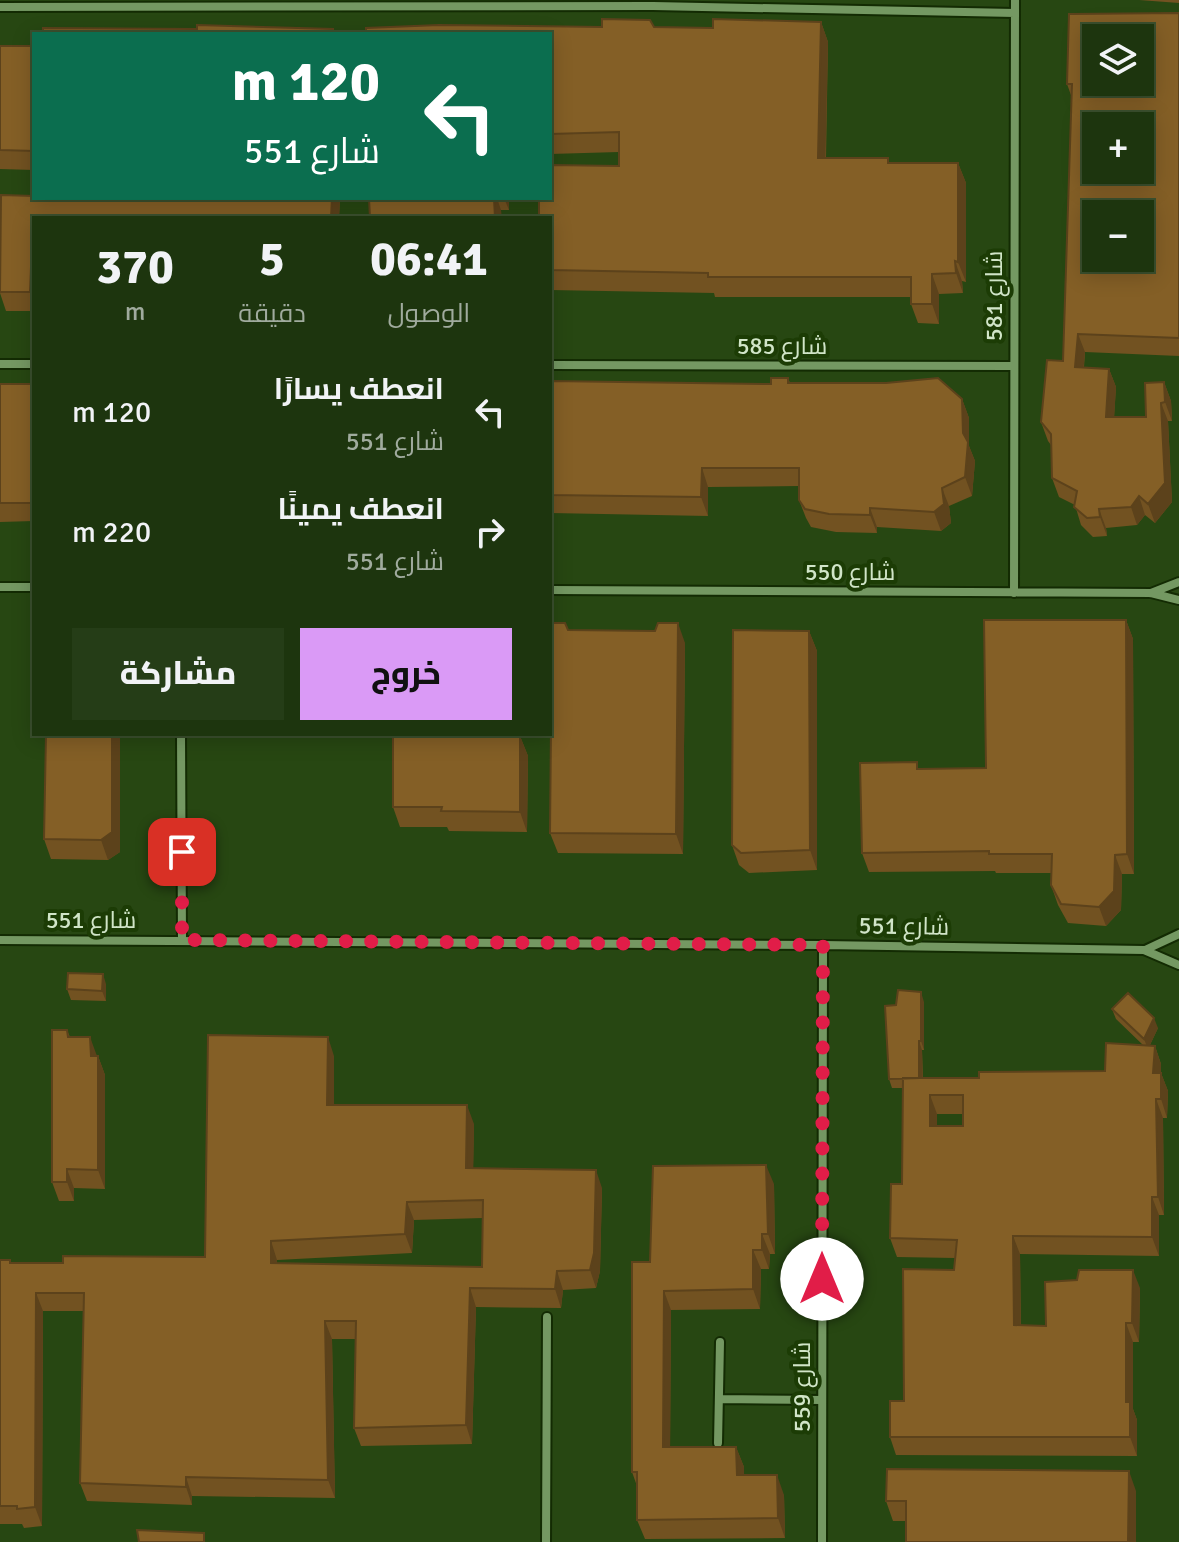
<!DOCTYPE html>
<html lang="ar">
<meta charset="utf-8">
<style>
:root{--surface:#1d350e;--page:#253d17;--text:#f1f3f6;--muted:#a0ab9e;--line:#3b502e;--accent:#da9af6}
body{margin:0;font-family:Signika,Cairo,sans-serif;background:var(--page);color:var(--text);direction:rtl;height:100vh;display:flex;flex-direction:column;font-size:30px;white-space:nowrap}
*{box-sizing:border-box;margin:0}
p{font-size:26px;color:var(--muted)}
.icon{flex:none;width:44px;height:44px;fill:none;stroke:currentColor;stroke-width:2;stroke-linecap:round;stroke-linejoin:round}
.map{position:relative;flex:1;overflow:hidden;direction:ltr}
.details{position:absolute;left:32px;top:216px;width:520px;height:520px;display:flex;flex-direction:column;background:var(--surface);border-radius:0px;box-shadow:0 4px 20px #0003,0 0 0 2px var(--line);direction:rtl}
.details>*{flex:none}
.top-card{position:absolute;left:32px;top:32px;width:520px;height:168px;border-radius:0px;box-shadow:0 4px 20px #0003,0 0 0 2px var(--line);direction:rtl;background:#0b6e4f;color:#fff;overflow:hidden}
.controls{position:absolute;left:1082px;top:24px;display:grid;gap:16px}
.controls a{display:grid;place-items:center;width:72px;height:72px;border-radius:0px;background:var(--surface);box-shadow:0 4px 20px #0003,0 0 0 2px var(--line);font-size:40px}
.pin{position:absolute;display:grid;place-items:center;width:68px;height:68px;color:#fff;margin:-34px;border-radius:16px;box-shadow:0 4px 12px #0006}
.me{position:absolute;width:88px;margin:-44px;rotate:0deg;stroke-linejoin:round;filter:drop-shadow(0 0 6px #0008)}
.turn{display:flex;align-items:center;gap:28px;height:168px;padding:0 40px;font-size:36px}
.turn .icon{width:104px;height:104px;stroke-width:2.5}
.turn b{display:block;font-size:56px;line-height:68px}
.eta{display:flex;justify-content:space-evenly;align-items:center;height:136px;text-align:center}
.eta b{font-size:48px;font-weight:800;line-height:56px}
.action{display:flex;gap:16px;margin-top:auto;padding:16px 40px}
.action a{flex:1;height:92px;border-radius:0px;background:var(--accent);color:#111;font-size:32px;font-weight:800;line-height:92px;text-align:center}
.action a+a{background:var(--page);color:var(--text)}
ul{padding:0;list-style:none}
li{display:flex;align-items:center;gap:24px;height:120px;padding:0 40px}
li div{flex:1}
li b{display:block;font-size:30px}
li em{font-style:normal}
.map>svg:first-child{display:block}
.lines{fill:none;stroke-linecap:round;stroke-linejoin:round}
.street-casing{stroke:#132b03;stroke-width:12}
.street{stroke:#749862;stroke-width:8}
.wall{fill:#725221;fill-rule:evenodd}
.shaded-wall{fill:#5c421b}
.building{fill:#845f26;stroke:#5c421b;stroke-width:2;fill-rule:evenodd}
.route{stroke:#e11d48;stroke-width:14;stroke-dasharray:0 25.2}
.labels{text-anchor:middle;stroke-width:8;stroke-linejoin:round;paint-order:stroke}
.street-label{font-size:24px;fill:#d1e5c8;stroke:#1c3c05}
</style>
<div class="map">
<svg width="1179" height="1542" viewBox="0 0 1179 1542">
<rect width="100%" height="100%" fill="#274712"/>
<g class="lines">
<g class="street-casing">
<path id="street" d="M0,7L653,6L1015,13
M0,364H34
M550,365L1013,366
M0,587H34
M550,590L1151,593L1179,600
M1014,593L1015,0
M1151,593L1179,582
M181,734L182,940
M0,940L823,945L1144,950L1179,965
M1145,950L1179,934
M719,1399L822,1400
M718,1443L720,1342
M546,1542L547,1317
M822,1542L823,945"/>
</g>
<use href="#street" class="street"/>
</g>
<path class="wall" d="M1139,0H1179V3Z
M1179,13V356L1085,352L1084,367L1109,369L1116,387L1114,417H1146L1164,382L1171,401L1172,421H1168L1172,502L1155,523L1145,515L1137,525L1106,528L1107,536L1093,537L1081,525L1075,505L1059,497L1052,478L1051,445L1048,441L1041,422L1063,361L1072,98L1067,84Z
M821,22L828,42L826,158L890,163H958L966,183V282L962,281L963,293L939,294V324L918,323L911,304V297H715L714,293L550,290V218L619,166V152L550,154V34L654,27L713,28Z
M0,46H34V170L0,169Z
M1,195L34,198H340L339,218H34V311H6L0,293Z
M369,198H509V210H501Z
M788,378L790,383L962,399L969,418V446L975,461L972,496L949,506L951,523L941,531L877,527V533L836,532L811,527L806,518L799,500V486L708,487V516L550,513V381L771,384Z
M0,384H34V521L0,522Z
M1126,620L1133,639L1134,874H1122L1121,910L1106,926L1068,923L1058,905L1051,885V873H996L995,871L869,872L862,853L919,769L986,768Z
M568,630L655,631L685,643L683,854L558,853L550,833Z
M809,631L817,651V870L749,873L739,865L732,845Z
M46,734H120V852L108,860L51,859L44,839Z
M520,736L528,756L527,832L449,831L447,827H400L393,807Z
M106,984V1001L71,1000L67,989Z
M924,1002V1050H922L923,1078H979L1105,1071L1143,1045L1116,1019L1112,1009L1158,1028L1150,1045L1155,1046L1161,1064V1073L1168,1091L1167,1118H1163L1164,1215H1159V1256L1020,1254L1021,1325L1046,1326L1140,1288L1139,1342H1133V1409L1137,1420V1456L896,1455L890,1437L954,1270L955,1258L897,1257L890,1238L902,1184L903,1088H892L889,1079ZM937,1114H963V1126H937Z
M67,1030L70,1037L98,1056L105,1075V1189L74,1188V1201H59L52,1182Z
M334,1056V1105L474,1124L473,1168L602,1188L600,1271L596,1288L563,1290L561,1308L476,1307L472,1444L361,1446L354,1428L356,1339H332L335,1498L192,1496V1505L87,1501L80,1483L84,1311H43L42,1526L24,1528L22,1524H0V1260H10L11,1263H63L205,1257ZM483,1218L482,1267L277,1263V1260L412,1253L414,1220Z
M774,1184L775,1254H770L769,1269H761L760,1309L671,1310L670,1447H736L744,1467V1475L784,1495L785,1538L645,1539L637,1520V1486L632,1472L650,1262Z
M1136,1491L906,1521H893L886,1501Z"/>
<path class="shaded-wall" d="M821,22L828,42L825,177L818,158Z
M958,163L966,183V282L958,262Z
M332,198H340L339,218H331Z
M494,198H497L501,210L502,218H495Z
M504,198H509V210Z
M955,261L962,281L963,293L956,273Z
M31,267L34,277V303L30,292Z
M932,274L939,294V324L932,304Z
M1078,334L1085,352L1082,385L1075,367Z
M1109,369L1116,387L1113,436L1106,417Z
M1164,382L1171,401L1172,421L1165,402Z
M962,399L969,418V446L975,461L972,496L965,477L963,433Z
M1161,403L1168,421L1172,502L1155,523L1148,504Z
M702,468L708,487V516L701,497Z
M942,488L949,506L951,523L941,531L934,512Z
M1139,496L1145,515L1137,525L1131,507Z
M870,508L877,527V533L870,515Z
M1099,509L1106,528L1107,536L1100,517Z
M1126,620L1133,639L1134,874L1127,854Z
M678,623L685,643L683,854L676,834Z
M809,631L817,651V870L810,850Z
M112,734H120V852L108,860L101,840Z
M520,736L528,756L527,832L520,812Z
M1115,855L1122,874L1121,910L1106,926L1099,907Z
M103,974L106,984V1001L102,991Z
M921,992L924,1002V1050L921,1041Z
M1154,1018L1158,1028L1148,1049L1144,1039Z
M90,1037L97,1056H91Z
M328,1037L334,1056V1124L327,1105Z
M919,1041L922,1050L923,1089L919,1079Z
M1155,1046L1161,1064V1073L1168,1091L1167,1118L1153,1073Z
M98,1056L105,1075V1189L98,1170Z
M930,1095L937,1114V1145L930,1126Z
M1156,1099L1163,1118L1164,1215L1158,1197Z
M467,1105L474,1124L473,1186L466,1168Z
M766,1165L774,1184L775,1254L768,1234Z
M67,1169L74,1188V1201L67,1182Z
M596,1170L602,1188L600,1271L596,1288L590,1270Z
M1152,1197L1159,1215V1256L1152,1237Z
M407,1202L414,1220L412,1253L405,1234Z
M762,1234L770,1254L769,1269L762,1250Z
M1013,1236L1020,1254L1021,1343L1014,1325Z
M271,1241L277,1260L278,1281L271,1263Z
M753,1250L761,1269L760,1309L753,1289Z
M1133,1270L1140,1288L1139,1342L1132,1323Z
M557,1271L563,1290L561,1308L555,1289Z
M470,1288L476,1307L472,1444L466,1425Z
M664,1291L671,1310L670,1467L663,1447Z
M36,1293L43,1311L42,1526L35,1507Z
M325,1321L332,1339L335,1498L328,1480Z
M1126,1323L1133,1342V1409L1137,1420V1456L1130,1437L1126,1402Z
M736,1447L744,1467V1495L737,1475Z
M1129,1471L1136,1491V1542H1128Z
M777,1475L784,1495L785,1538L778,1518Z
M186,1477L192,1496V1505L186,1487Z"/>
<path class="building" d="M1179,13V338L1078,334L1075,367L1109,369L1106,417H1146L1145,383L1164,382L1165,402L1161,403L1165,483L1148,504L1139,496L1131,507L1099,509L1100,517L1087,518L1074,507L1077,491L1052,478L1051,434L1041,422L1047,360L1063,361L1072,84H1067L1069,14ZM1096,38H1140V82H1096ZM1096,126H1140V170H1096ZM1096,214H1140V258H1096Z
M602,19L650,20L654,27L713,28V19L821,22L818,158H888V163H958V262L955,261L956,273L932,274V304H911V277H708V273L550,270V218H539V198H550V165L619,166V132L550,134V34H366V28L439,25L602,27Z
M197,25L333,29V34H43V28L197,29Z
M0,46H34V151L0,150Z
M1,195L34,196V198H332L331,218H34V267H31L30,292H0Z
M369,198H494L495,218H370Z
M771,378H788V383H886L938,378L962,399L963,433L968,442L965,477L942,488L944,504L934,512L870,508V515L829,514L805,509L799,500V468H702L701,497L550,495V381L771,384Z
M0,384H34V503H0Z
M984,620H1126L1127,854L1115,855L1114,891L1099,907L1061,904L1051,885L1052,854H989V851L862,853L860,763L917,762V769L986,768Z
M552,623H565L568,630L655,631L658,623H678L676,834L550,833Z
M733,630L809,631L810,850L741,853L732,845Z
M46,734H112V832L101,840L44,839Z
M393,734L520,736V812L441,811L442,807H393Z
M68,973L103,974L102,991L67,989Z
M898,990L921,992V1041H919V1078L889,1079L885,1006L896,1005Z
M1128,993L1154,1018L1144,1039L1112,1009Z
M52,1030H67L68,1037H90L91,1056H98V1170L67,1169V1182H52Z
M208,1035L328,1037L327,1105H467L466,1168L596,1170L594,1253L590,1270L557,1271L555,1289L470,1288L466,1425L354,1428L356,1321H325L328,1480L186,1477V1487L80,1483L84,1293H36L35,1507L17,1509V1506H0V1260H10V1263H63V1256L205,1257ZM483,1200L482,1267L271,1263V1241L405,1234L407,1202Z
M1106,1043L1155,1046L1153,1073H1161V1099H1156L1158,1197H1152V1237L1013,1236L1014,1325L1046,1326L1045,1282L1077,1280L1079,1270H1133L1132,1323H1126V1402H1130V1437H890V1401H904L903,1269L954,1270L957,1240L890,1238L891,1184H902L903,1078H979V1072L1105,1071ZM930,1095H963V1126H930Z
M766,1165L768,1234H762V1250H753V1289L664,1291L663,1447H736L737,1475H777L778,1518L637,1520V1472H632V1262H650L653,1166Z
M887,1469L1129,1471L1128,1542H906V1501H886Z
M137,1530L204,1533V1542H139Z"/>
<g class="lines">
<path class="route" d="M182,852V940L823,945L822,1279"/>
</g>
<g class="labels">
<g class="street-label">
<text transform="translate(994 296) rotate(-90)" y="8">شارع 581</text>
<text x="782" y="354">شارع 585</text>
<text x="850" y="580">شارع 550</text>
<text x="91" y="928">شارع 551</text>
<text transform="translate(904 926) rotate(1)" y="8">شارع 551</text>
<text transform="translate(802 1387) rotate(-90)" y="8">شارع 559</text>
</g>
</g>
</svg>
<div class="controls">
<a><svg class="icon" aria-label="layers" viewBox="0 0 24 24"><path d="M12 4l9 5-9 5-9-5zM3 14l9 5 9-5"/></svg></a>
<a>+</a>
<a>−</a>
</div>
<div class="pin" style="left:182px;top:852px;background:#d93025"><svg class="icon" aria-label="arrive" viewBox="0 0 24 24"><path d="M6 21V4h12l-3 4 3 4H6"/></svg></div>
<svg class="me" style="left:822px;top:1279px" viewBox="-20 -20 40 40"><circle r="19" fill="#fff"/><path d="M0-13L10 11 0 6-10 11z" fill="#e11d48"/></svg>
<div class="top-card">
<div class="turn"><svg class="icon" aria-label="left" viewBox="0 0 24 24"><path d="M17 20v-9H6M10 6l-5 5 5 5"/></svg><div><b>120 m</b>شارع 551</div></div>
</div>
<section class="details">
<div class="eta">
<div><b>06:41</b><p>الوصول</p></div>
<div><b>5</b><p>دقيقة</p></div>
<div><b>370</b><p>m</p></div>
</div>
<ul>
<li><svg class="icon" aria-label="left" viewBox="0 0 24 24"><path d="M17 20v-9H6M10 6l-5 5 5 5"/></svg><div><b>انعطف يسارًا</b><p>شارع 551</p></div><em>120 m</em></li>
<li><svg class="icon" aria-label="right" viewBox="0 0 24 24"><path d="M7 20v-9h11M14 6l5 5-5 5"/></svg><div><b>انعطف يمينًا</b><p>شارع 551</p></div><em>220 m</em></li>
</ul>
<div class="action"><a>خروج</a><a>مشاركة</a></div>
</section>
</div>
